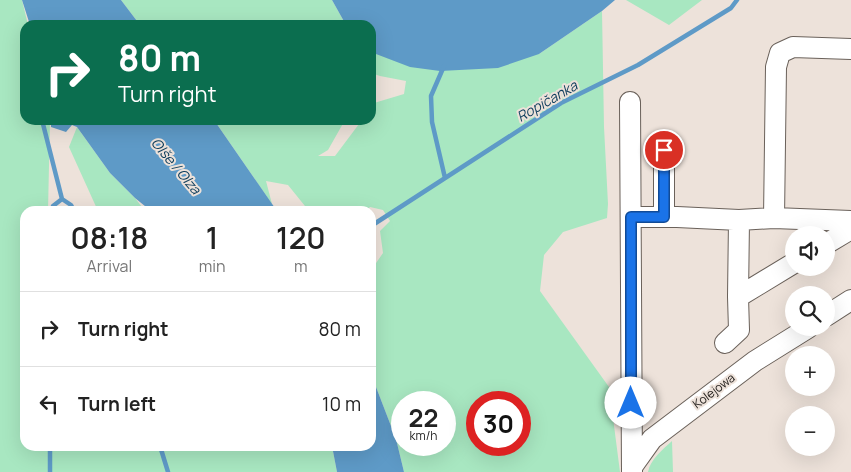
<!DOCTYPE html>
<meta charset="utf-8">
<style>
:root{--surface:#fff;--page:#f6f6f6;--text:#222;--muted:#767676;--line:#e0e0e0}
body{margin:0;font-family:Manrope,sans-serif;background:var(--page);color:var(--text);height:100vh;display:flex;flex-direction:column;font-size:19px;white-space:nowrap}
*{box-sizing:border-box;margin:0}
p{font-size:16px;color:var(--muted)}
.icon{flex:none;width:28px;height:28px;fill:none;stroke:currentColor;stroke-width:2;stroke-linecap:round;stroke-linejoin:round}
.map{position:relative;flex:1;overflow:hidden}
.details{position:absolute;left:20px;top:206px;width:356px;height:245px;display:flex;flex-direction:column;background:var(--surface);border-radius:15px;box-shadow:0 5px 20px #0002}
.details>*{flex:none}
.hud{position:absolute;left:20px;top:20px;width:356px;height:105px;border-radius:15px;box-shadow:0 5px 20px #0002;background:#0b6e4f;color:#fff;overflow:hidden}
.tools{position:absolute;left:785px;top:226px;display:grid;gap:10px}
.tools a{display:grid;place-items:center;width:50px;height:50px;border-radius:50%;background:var(--surface);box-shadow:0 5px 20px #0002;font-size:25px}
.speed{position:absolute;left:391px;top:391px;display:flex;gap:10px;font-size:25px;font-weight:700;text-align:center}
.speed>*{display:grid;place-content:center;width:65px;height:65px;border-radius:50%;background:var(--surface);box-shadow:0 5px 20px #0002;line-height:1}
.speed small{font-size:12px;font-weight:400}
.speed .limit{border:8px solid #d22;background:#fff;color:#111}
.pin{position:absolute;display:grid;place-items:center;width:42px;height:42px;color:#fff;margin:-21px;border:2px solid #fff;border-radius:50%;box-shadow:0 1px 5px #0007}
.me{position:absolute;width:55px;margin:-28px;rotate:0deg;stroke-linejoin:round;filter:drop-shadow(0 0 4px #0008)}
.turn{display:flex;align-items:center;gap:18px;height:105px;padding:0 15px;font-size:22px}
.turn .icon{width:65px;height:65px;stroke-width:2.5}
.turn b{display:block;font-size:35px;line-height:42px}
.eta{display:flex;justify-content:space-evenly;align-items:center;height:85px;text-align:center}
.eta b{font-size:30px;font-weight:600;line-height:35px}
ul{padding:0;list-style:none}
li{display:flex;align-items:center;gap:15px;height:75px;padding:0 15px;border-top:1px solid var(--line)}
li div{flex:1}
li b{display:block;font-size:19px}
li em{font-style:normal}
.map>svg:first-child{display:block}
.green{fill:#a8e7c1;fill-rule:evenodd}
.water{fill:#5e9ac7}
.lines{fill:none;stroke-linecap:round;stroke-linejoin:round}
.stream{stroke:#5e9ac7;stroke-width:4.5}
.minor-casing{stroke:#6a615a;stroke-width:22}
.minor{stroke:#fff;stroke-width:20}
.route-casing{stroke:#114b97;stroke-width:12}
.route{stroke:#1a73e8;stroke-width:9}
.labels{text-anchor:middle;stroke-width:4;stroke-linejoin:round;paint-order:stroke}
.street-label{font-size:12px;fill:#272320;stroke:#ede2da}
.water-label{font-size:14px;font-style:italic;fill:#0d3d5c;stroke:#ede2da}
</style>
<div class="map">
<svg width="851" height="472" viewBox="0 0 851 472">
<rect width="100%" height="100%" fill="#ede2da"/>
<path class="green" d="M0,0H22L28,25H25V120H50L48,211H25V446H332L337,472H0Z
M121,0H332L346,25H140Z
M626,0H702L669,25Z
M602,11L604,127L608,204L607,218L563,232L544,255L540,291L609,387L620,472H404L396,439L371,374V274L374,266L383,253L380,231L390,221L383,210L370,207L366,211H309L288,185L266,181L272,204L214,120H345L328,150L318,156H335L362,120H371V107L374,103L404,94L406,81L380,76L371,73V49L376,54H539ZM402,402H445V445H402ZM478,402H520V445H478Z
M77,127L110,173L135,198L145,211H98L69,147Z
M672,441L673,472H648C650,460 663,449 672,441Z"/>
<path class="water" d="M22,0H121L140,25H30Z
M332,0H615L602,11L539,54L498,68L440,71L410,67L376,54L371,49V25H346Z
M51,120H214L277,211H151L135,198L110,173L77,127L72,125L66,132L51,127Z
M371,374L396,439L404,472H337L332,446H371Z"/>
<g class="lines">
<path class="stream" d="M444,66L431,96L432,122L445,178
M42,120L62,199L71,205L74,211
M54,211L53,206L62,199
M371,226L561,103L638,65L731,8L737,0
M160,446L168,472
M50,472V446"/>
<g class="minor-casing">
<path id="minor" d="M630,102L632,472
M631,217H677L739,220L774,218L851,221
M664,217V150
M774,218L776,67L780,53L793,47L851,49
M826,244L851,229
M738,297L794,263
M826,316L851,300
M725,343L739,330L738,297L739,220
M632,467L652,439L755,361L808,328"/>
</g>
<use href="#minor" class="minor"/>
</g>
<g class="lines">
<g class="route-casing">
<path id="route" d="M631,403V217H664V150"/>
</g>
<use href="#route" class="route"/>
</g>
<g class="labels">
<g class="street-label">
<text transform="translate(714 391) rotate(-37)" y="4">Kolejowa</text>
</g>
<g class="water-label">
<text transform="translate(547 101) rotate(-30)" y="5">Ropičanka</text>
<text transform="translate(176 166) rotate(50)" y="5">Olše / Olza</text>
</g>
</g>
</svg>
<div class="tools">
<a><svg class="icon" aria-label="sound" viewBox="0 0 24 24"><path d="M4 9h4l5-4v14l-5-4H4zM17 9q2 3 0 6"/></svg></a>
<a><svg class="icon" aria-label="search" viewBox="0 0 24 24"><circle cx="10" cy="10" r="6"/><path d="M15 15l6 6"/></svg></a>
<a>+</a>
<a>−</a>
</div>
<div class="speed"><div>22<small>km/h</small></div><div class="limit">30</div></div>
<div class="pin" style="left:664px;top:150px;background:#d93025"><svg class="icon" aria-label="arrive" viewBox="0 0 24 24"><path d="M6 21V4h12l-3 4 3 4H6"/></svg></div>
<svg class="me" style="left:631px;top:403px" viewBox="-20 -20 40 40"><circle r="19" fill="#fff"/><path d="M0-13L10 11 0 6-10 11z" fill="#1a73e8"/></svg>
<div class="hud">
<div class="turn"><svg class="icon" aria-label="right" viewBox="0 0 24 24"><path d="M7 20v-9h11M14 6l5 5-5 5"/></svg><div><b>80 m</b>Turn right</div></div>
</div>
<section class="details">
<div class="eta">
<div><b>08:18</b><p>Arrival</p></div>
<div><b>1</b><p>min</p></div>
<div><b>120</b><p>m</p></div>
</div>
<ul>
<li><svg class="icon" aria-label="right" viewBox="0 0 24 24"><path d="M7 20v-9h11M14 6l5 5-5 5"/></svg><div><b>Turn right</b></div><em>80 m</em></li>
<li><svg class="icon" aria-label="left" viewBox="0 0 24 24"><path d="M17 20v-9H6M10 6l-5 5 5 5"/></svg><div><b>Turn left</b></div><em>10 m</em></li>
</ul>
</section>
</div>
